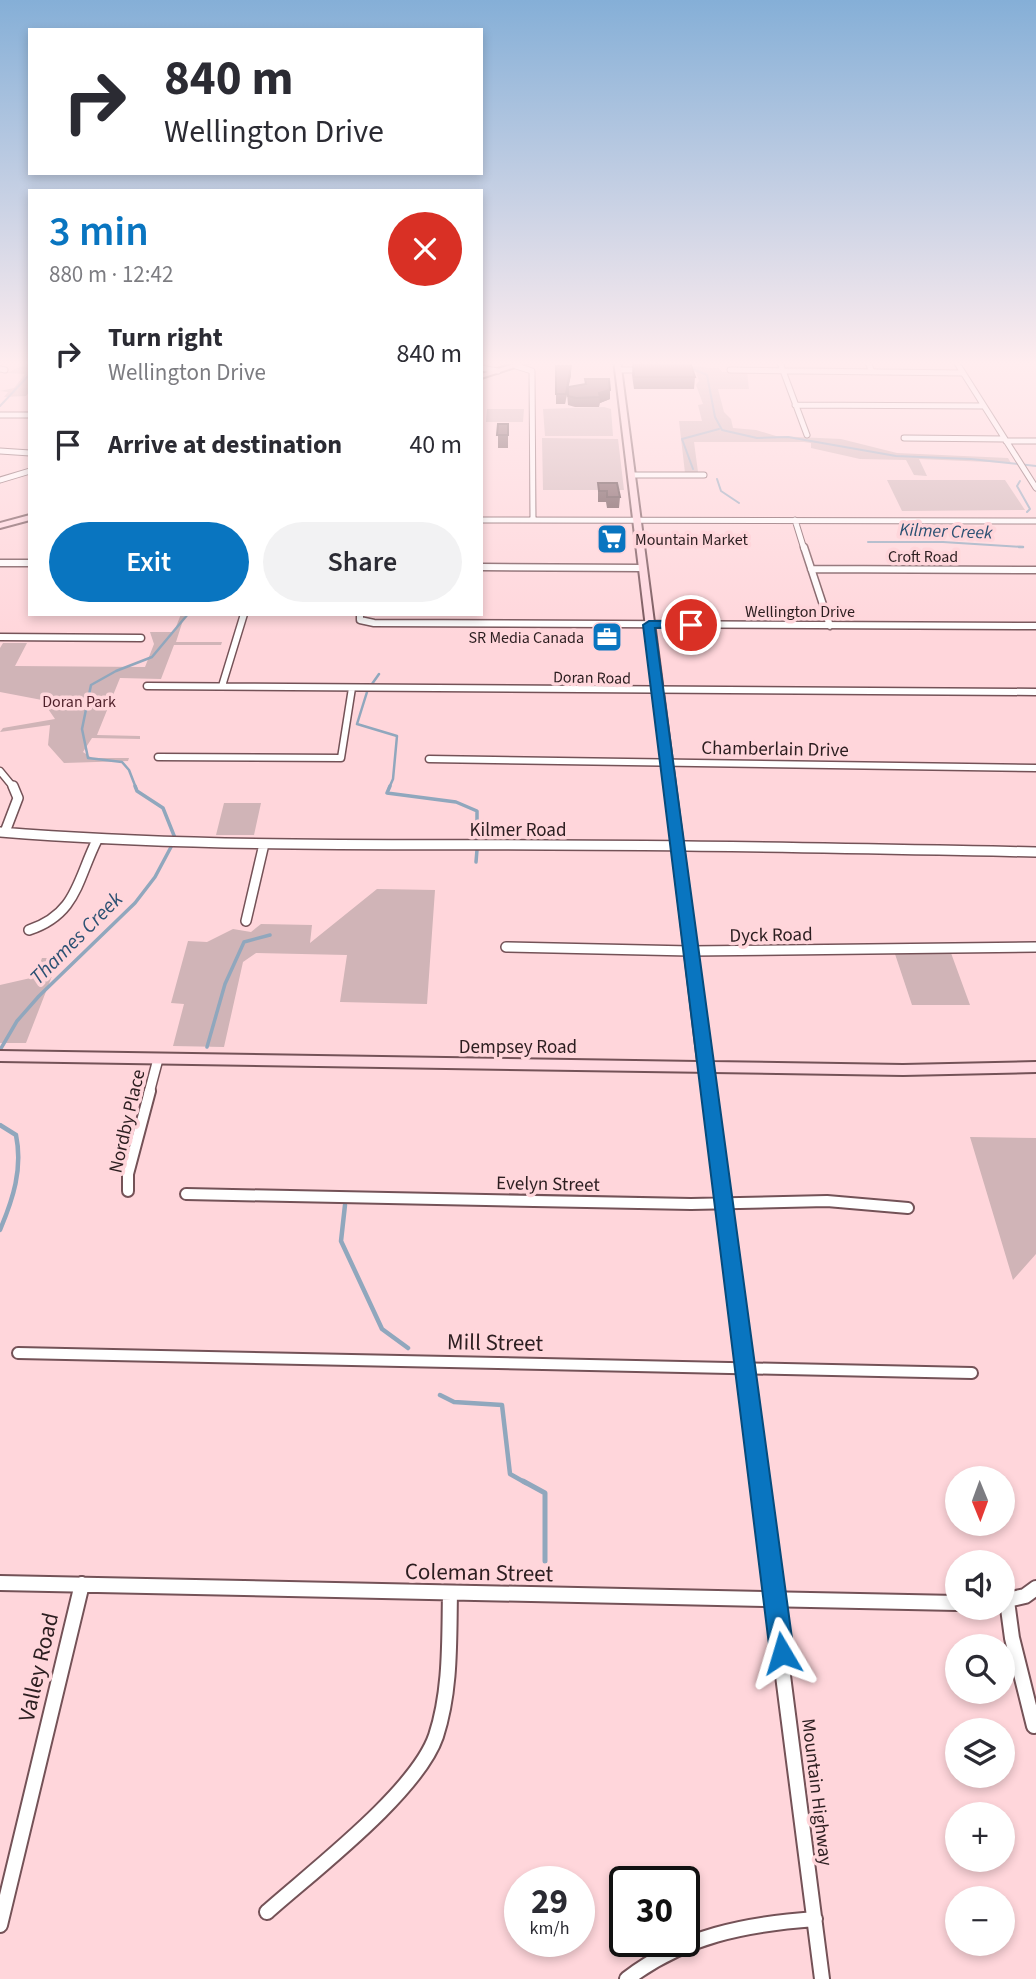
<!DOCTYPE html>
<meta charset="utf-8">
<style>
:root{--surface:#fff;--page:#f2f2f3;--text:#2b2b33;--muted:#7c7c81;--accent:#0975c0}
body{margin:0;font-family:"Source Sans 3",sans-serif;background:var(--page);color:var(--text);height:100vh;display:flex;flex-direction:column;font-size:26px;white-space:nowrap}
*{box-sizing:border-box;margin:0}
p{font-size:23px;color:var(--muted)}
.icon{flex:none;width:38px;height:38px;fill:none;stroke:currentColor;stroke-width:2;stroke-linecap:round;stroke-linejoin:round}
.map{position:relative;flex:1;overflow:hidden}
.sheet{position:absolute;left:28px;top:189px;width:455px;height:427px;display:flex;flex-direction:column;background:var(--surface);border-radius:0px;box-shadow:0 4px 10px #0003}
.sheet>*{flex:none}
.banner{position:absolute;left:28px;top:28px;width:455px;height:147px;border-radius:0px;box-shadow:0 4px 10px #0003;background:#fff;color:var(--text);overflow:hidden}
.needle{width:46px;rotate:179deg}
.controls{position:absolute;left:945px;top:1466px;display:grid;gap:14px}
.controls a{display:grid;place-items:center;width:70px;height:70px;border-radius:50%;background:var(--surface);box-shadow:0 4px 10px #0003;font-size:35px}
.speed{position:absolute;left:504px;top:1866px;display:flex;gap:14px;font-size:35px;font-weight:700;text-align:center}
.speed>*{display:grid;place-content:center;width:91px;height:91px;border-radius:50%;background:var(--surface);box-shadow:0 4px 10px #0003;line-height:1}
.speed small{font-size:18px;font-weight:400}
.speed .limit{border:4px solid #111;border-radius:10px;background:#fff;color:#111}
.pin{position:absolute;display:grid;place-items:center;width:60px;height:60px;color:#fff;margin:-30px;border:4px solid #fff;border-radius:50%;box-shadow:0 2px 7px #0007}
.me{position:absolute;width:77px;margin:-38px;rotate:353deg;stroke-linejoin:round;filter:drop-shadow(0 0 5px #0008)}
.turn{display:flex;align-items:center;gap:24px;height:147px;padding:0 21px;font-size:32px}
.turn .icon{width:91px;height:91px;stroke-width:2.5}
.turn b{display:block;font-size:49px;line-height:60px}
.round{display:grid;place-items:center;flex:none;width:74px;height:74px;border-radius:37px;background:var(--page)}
.summary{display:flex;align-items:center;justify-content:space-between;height:119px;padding:0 21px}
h1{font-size:42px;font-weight:600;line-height:52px;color:var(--accent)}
.button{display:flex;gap:14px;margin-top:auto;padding:14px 21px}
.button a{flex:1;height:80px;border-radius:42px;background:var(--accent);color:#fff;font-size:28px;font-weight:600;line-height:80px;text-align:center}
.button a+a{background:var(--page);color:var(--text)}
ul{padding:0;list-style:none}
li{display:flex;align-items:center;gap:21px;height:91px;padding:0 21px}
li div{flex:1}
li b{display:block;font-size:26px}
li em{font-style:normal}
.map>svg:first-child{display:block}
.green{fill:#d0b4b7}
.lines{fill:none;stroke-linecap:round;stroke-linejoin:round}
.stream-far4{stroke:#90a7bd;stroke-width:2}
.stream-far3{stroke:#90a7bd;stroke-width:2.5}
.stream-far2{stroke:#90a7bd;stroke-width:3.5}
.stream-far1{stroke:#90a7bd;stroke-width:4.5}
.stream{stroke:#90a7bd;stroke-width:5}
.street-far4-casing{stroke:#745257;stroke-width:7}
.street-far3-casing{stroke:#745257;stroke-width:9}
.street-far2-casing{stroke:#745257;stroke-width:12}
.street-far1-casing{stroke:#745257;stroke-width:14}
.street-casing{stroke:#745257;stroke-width:18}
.secondary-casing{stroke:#745257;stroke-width:4}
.street-far4{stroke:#fff;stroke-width:5}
.street-far3{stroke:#fff;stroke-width:6}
.street-far2{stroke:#fff;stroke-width:9}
.street-far1{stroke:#fff;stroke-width:10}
.street{stroke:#fff;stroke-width:14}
.secondary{fill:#ffd7df;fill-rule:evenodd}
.wall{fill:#5c4044}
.shaded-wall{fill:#4b3437}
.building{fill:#6b4a4f;stroke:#4b3437;stroke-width:2}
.route{fill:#0975c0;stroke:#064c7d;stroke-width:2}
.labels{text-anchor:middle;stroke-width:7;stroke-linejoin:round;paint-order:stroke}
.far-poi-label{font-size:16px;fill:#2c1e20;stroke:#ffd6db;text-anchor:start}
.far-street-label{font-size:16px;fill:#2c1e20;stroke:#ffd6db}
.far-park-label{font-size:16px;fill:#4e1f29;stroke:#ffd6db}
.far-water-label{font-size:18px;font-style:italic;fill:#2c5173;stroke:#ffd6db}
.street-label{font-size:19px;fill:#2c1e20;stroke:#ffd6db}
.water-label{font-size:21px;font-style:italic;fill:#2c5173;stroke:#ffd6db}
.near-street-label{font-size:23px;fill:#2c1e20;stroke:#ffd6db}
</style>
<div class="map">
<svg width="1036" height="1979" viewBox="0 0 1036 1979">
<rect width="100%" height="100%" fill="#ffd6db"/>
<path class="green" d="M653,360C676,360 696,369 719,368L722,372H747L749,389H718L724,412L731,419L733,428L756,430L776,436L841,439L897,453L1008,458L1011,463L919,459L927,476L914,475L906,460L860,459L811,448V443L804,442H694L698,472L685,473L679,421H702L698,405L703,404L696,385L699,381L696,372C674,372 672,365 653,360Z
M30,363V391L26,396L4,397L8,392L0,391L14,388L25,374L6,373Z
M604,407L611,409L613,436H545L543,409Z
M487,409H524L523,422H486Z
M542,438L618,439L624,490H543Z
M887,480H1005L1025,510L902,511Z
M181,614H185L176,642H222L221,645H174L161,679L120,678L97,735L140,736V739L92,738L83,752L92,758H129L128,761L64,763L48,745L50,725L0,732L3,728L55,719L42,700L0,692V648L3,643H27L15,666L145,667L154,644L150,632H174Z
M224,803H261L254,835H216Z
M377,889L435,890L427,1004L340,1002L347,955L256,953L243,962L224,1047L173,1046L184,1004L171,1003L188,941L207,942L233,929L251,932L261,924L312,925L310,943Z
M951,953L970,1005H912L895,954Z
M42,958H59L26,1043H0V985L35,977Z
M970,1137L1036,1138V1254L1013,1280Z"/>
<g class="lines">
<path class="stream-far4" d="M664,360L676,364
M544,361L557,360
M691,368L707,375L715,417L722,430L757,438L788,437L896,456L971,459L1036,466
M0,406L30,374
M693,469L682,439L719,429
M717,479L721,491L739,503
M1020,481L1017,486L1030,509L1027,512
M868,542H943L1023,547"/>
<path class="stream-far3" d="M1019,547H1023
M372,684L379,674
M367,692L357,724L397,736L393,779L389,788
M136,788L129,770L122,762L88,758L82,729L91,685L116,671L152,657L188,614"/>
<path class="stream-far2" d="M135,786L137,791L163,808L175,838
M390,786L387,793L456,802L477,811V840
M476,862L477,850
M207,1047L225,984L244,942L270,935
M0,1050L17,1021L39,996L135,903L155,877L171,847"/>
<path class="stream-far1" d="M0,1125L16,1135C23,1169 13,1199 0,1230
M345,1205L341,1241L382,1329L408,1348
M440,1395L454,1402L502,1405L510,1474L526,1483"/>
<path class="stream" d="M523,1481L545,1493V1561"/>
<g class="street-far4-casing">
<path id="street-far4" d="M779,360L807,435
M867,360L872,372
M955,360L1036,488
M516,366L532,371L533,520
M481,368L498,371
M0,369L5,370
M618,370H644
M730,370L963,373
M795,405L984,406
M0,415H30
M904,438L1005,439
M1006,441H1036
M0,451L30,453
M631,475H704
M0,480L30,471
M481,520L1036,521
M795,520L804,549"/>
</g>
<g class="street-far3-casing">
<path id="street-far3" d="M804,547L830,626
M0,563H30
M481,567L642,568
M811,569L1036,570
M360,614V620L374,623L1036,626
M0,637L141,638
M147,686L1036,692
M222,686L244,614
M158,757L341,758L352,688
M429,759L1036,768
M0,771L14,788"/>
</g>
<g class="street-far2-casing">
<path id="street-far2" d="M0,832C183,847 366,844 550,845C712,845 874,849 1036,852
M5,832L18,798L13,786
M246,921L264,844
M29,930C77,914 77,880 97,840
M506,947L690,951L1036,947
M705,1066L708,1093
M149,1093L158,1059"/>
</g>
<g class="street-far1-casing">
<path id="street-far1" d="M708,1091L758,1483
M128,1191V1174L150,1091
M186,1194L691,1204L827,1201L908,1208
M18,1353L972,1373"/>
</g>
<g class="street-casing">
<path id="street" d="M758,1481L822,1979
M0,1583L957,1603
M1003,1601L1025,1596L1036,1588
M1007,1601L1012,1638L1034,1726
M267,1912C313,1871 417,1792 436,1736C451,1690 449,1641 450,1593
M0,1925L82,1584
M627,1979C683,1936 746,1924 815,1919"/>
</g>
<g class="secondary-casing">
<path id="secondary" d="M527,360H537L481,378V374Z
M614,360H620L711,1062L903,1065L1036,1062V1072L903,1075L0,1061V1051L698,1062Z
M30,515V520L0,528V523Z"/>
</g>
<use href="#street-far4" class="street-far4"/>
<use href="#street-far3" class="street-far3"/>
<use href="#street-far2" class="street-far2"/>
<use href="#street-far1" class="street-far1"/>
<use href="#street" class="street"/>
<use href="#secondary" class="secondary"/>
</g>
<path class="wall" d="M633,364L695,377L694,389H634L632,375Z
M556,366L571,375L568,387L585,384V379L610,390V399L600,403L599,407H575L568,405L567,392L565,404H556Z
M498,424H508V448H498Z
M598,483L620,497L619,508H607L606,502H598Z"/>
<path class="shaded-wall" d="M571,366V375L565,404L566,394Z
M610,390V399L600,403L599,393Z"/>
<path class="building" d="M690,362L695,377H634L633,364Z
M556,366H571L566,394H556Z
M585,379H609L610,390L599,393L600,397L576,398L568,396V387L586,384Z
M498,424H508V435H497Z
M598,483H617L620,497H607V491H599Z"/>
<linearGradient id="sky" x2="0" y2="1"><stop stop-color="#85afd7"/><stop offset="0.57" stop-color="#ffedef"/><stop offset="1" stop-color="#ffedef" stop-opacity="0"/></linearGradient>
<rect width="1036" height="637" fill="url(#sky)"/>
<path class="route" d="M691,621L695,622V627L655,628L794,1653L790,1662L782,1665L773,1662L770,1653L643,625L649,621Z"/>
<defs>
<g id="supermarket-square" transform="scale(1.575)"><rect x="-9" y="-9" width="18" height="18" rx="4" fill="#0975c0" stroke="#ffd6db"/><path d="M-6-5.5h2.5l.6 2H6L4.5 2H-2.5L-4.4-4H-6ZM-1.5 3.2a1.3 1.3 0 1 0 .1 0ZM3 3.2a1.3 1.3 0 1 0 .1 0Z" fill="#fff"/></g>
<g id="office-square" transform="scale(1.575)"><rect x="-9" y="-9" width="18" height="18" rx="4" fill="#0975c0" stroke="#ffd6db"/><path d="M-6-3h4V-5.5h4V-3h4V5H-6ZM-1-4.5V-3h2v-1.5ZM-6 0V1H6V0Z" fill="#fff"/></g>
</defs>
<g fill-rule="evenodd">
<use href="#supermarket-square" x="612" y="539"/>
<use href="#office-square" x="607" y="637"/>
</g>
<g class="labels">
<g class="far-poi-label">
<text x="635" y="545">Mountain Market</text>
<text x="584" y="643" text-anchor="end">SR Media Canada</text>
</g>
<g class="far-street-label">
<text x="923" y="562">Croft Road</text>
<text x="800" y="617">Wellington Drive</text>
<text transform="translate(592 677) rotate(1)" y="6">Doran Road</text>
</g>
<g class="far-park-label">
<text x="79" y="707">Doran Park</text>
</g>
<g class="far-water-label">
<text transform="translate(946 531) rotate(2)" y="6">Kilmer Creek</text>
</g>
<g class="street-label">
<text transform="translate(775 748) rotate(1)" y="7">Chamberlain Drive</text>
<text x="518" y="836">Kilmer Road</text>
<text transform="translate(771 934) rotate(-1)" y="7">Dyck Road</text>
<text x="518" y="1053">Dempsey Road</text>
<text transform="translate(126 1121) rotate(-77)" y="7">Nordby Place</text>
<text transform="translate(548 1183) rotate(1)" y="7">Evelyn Street</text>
<text transform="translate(818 1792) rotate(83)" y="7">Mountain Highway</text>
</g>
<g class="water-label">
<text transform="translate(76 938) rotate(-45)" y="7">Thames Creek</text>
</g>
<g class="near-street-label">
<text transform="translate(495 1342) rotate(1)" y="8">Mill Street</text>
<text transform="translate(479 1572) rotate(1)" y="8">Coleman Street</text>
<text transform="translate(38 1667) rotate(-77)" y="8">Valley Road</text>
</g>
</g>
</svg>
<div class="controls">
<a><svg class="needle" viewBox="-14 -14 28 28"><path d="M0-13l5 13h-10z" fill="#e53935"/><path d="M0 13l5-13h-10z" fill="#7c7c81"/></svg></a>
<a><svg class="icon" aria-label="sound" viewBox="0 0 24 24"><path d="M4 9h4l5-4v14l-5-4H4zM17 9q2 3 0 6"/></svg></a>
<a><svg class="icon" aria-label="search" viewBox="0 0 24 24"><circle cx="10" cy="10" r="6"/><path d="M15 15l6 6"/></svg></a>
<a><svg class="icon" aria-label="layers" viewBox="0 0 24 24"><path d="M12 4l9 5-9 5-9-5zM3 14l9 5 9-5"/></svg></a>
<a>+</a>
<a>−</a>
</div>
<div class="speed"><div>29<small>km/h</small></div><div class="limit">30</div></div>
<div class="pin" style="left:691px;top:625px;background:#d93025"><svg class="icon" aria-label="arrive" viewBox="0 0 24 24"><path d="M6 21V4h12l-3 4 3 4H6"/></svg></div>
<svg class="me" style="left:782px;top:1653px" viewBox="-20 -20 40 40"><path d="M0-17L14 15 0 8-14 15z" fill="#0975c0" stroke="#fff" stroke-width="4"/></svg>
<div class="banner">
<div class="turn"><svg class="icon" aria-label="right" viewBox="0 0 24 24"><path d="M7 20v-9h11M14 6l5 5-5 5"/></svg><div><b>840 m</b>Wellington Drive</div></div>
</div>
<section class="sheet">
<div class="summary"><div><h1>3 min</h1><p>880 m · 12:42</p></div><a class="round" style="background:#d93025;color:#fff"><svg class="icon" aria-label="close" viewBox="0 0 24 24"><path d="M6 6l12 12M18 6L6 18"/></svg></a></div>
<ul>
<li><svg class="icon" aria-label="right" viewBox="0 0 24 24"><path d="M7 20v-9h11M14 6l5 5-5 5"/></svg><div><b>Turn right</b><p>Wellington Drive</p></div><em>840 m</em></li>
<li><svg class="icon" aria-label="arrive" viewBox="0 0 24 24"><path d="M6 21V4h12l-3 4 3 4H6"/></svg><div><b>Arrive at destination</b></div><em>40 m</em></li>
</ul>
<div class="button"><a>Exit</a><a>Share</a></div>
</section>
</div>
